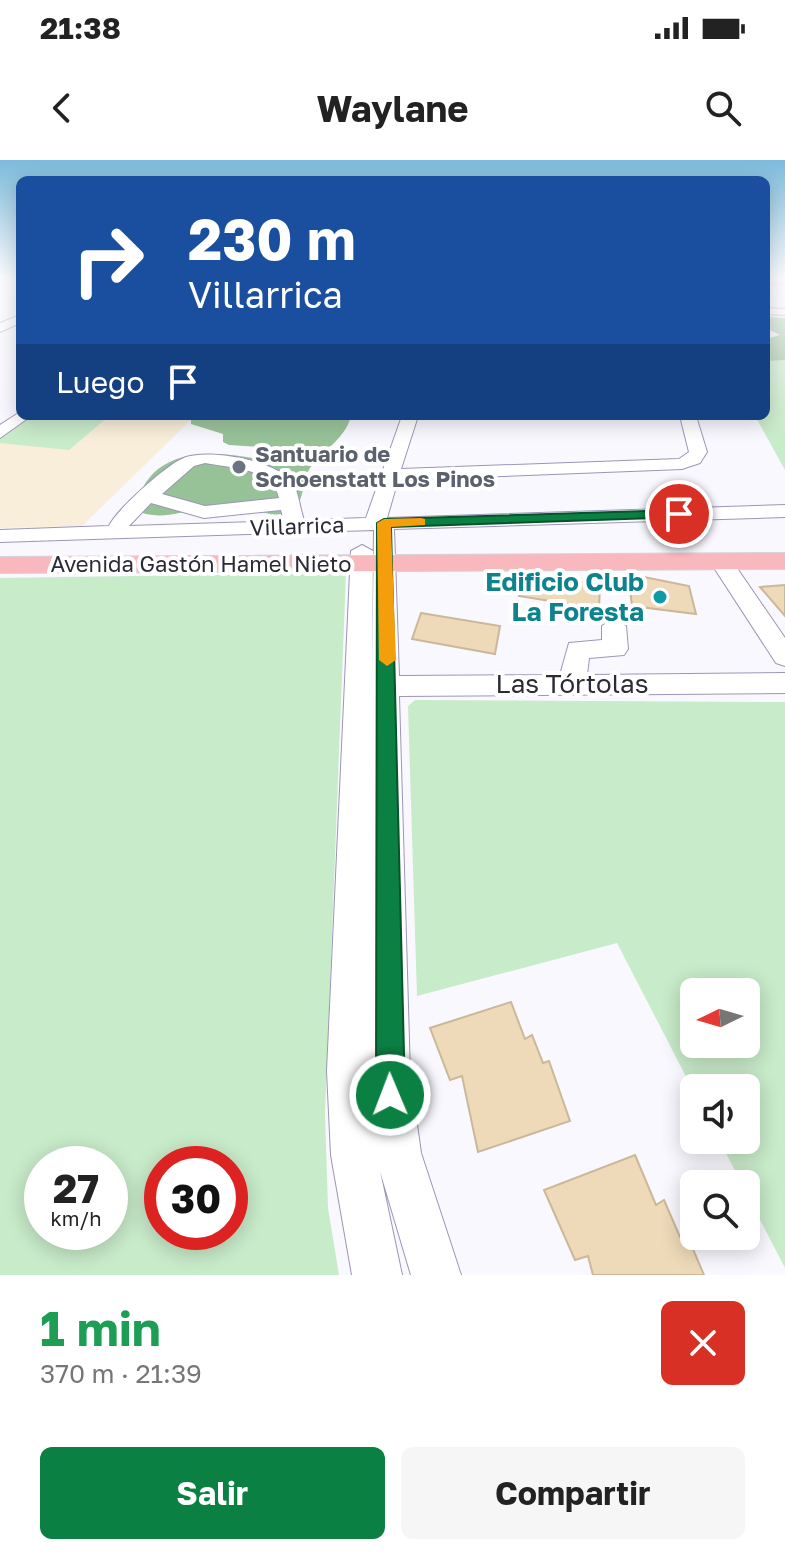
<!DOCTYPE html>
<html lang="es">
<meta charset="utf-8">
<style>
:root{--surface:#fff;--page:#f6f6f6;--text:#222;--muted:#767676;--accent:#0b8043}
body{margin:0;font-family:"Golos Text",sans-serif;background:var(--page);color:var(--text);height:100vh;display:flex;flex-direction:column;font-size:30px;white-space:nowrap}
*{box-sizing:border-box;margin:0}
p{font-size:26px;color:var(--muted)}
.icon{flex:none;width:44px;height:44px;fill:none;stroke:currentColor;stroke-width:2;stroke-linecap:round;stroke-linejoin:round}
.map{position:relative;height:1115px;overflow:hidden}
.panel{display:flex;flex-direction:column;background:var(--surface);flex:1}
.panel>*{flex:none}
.guide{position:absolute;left:16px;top:16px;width:754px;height:244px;border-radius:12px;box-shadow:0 4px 20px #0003;background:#1a4fa0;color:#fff;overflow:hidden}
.needle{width:52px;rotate:265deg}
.fabs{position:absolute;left:680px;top:818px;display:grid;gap:16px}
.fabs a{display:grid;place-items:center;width:80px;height:80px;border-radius:12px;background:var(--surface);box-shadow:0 4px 20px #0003;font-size:40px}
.speed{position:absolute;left:24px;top:986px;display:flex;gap:16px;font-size:40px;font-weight:700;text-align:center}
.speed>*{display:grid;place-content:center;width:104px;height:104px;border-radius:50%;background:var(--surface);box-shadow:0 4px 20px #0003;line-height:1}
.speed small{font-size:20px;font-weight:400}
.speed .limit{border:12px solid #d22;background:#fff;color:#111}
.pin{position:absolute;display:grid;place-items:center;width:68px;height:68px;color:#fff;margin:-34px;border:4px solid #fff;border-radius:50%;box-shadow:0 2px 8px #0007}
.me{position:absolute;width:88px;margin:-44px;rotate:359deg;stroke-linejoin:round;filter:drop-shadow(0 0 6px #0008)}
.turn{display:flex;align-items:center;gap:28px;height:168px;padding:0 40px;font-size:36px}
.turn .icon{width:104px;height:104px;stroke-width:2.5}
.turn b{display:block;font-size:56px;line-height:68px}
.then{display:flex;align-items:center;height:76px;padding:0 40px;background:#0003;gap:16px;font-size:30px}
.round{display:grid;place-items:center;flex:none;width:84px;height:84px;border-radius:12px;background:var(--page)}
.overview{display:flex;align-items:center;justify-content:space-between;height:136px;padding:0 40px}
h1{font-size:48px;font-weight:700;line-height:60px;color:#1e9e55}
.cta{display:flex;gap:16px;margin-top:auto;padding:16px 40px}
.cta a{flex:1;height:92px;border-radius:12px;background:var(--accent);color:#fff;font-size:32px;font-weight:700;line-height:92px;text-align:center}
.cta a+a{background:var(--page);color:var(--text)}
.status{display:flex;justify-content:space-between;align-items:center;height:56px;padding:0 40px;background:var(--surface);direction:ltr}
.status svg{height:22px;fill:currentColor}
header{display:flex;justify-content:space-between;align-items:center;height:104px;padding:0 40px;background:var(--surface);font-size:36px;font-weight:700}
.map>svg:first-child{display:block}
.education{fill:#f9eed9}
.green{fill:#c8ebc9;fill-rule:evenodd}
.forest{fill:#97c297}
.building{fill:#eedab9;stroke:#ccb899;stroke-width:2}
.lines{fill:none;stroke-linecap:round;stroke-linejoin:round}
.minor-casing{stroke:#9d95b6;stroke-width:2}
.major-casing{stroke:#d5d4d7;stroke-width:2}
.minor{fill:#fff;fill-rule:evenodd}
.major{fill:#f9b8be;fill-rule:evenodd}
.route{fill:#0b8043;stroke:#07532c;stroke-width:2}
.slow{fill:#f59e0b}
.worship-dot{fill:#6b7280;stroke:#fff;stroke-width:3}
.culture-dot{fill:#0f9aa8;stroke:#fff;stroke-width:3}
.labels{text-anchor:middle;stroke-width:8;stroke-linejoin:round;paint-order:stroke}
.far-worship-label{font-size:22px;font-weight:bold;fill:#5b616d;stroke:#fff;text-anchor:start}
.far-street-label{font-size:22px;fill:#2d2937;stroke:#fff}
.culture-label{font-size:26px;font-weight:bold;fill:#0d838f;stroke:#fff;text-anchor:end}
.street-label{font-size:26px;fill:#2d2937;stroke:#fff}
</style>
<div class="status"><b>21:38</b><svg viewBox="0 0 49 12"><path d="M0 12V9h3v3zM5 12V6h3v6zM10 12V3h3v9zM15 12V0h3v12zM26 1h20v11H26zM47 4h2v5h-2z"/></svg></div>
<header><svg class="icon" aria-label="back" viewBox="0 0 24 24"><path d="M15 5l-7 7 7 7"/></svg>Waylane<svg class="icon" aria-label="search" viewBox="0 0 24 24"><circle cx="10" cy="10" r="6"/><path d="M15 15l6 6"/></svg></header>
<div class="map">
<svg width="785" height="1115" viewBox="0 0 785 1115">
<rect width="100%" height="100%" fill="#f9f8ff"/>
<path class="education" d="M29,256H195L82,366L0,368V278Z"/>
<path class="green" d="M766,198H785V310L755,256H766Z
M32,256H109L69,290L0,283V279Z
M346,413L325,954L328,1048L339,1115H0V418ZM42,1004H110V1072H42ZM162,1004H230V1072H162Z
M415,540L785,542V1108L746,1033V1024H742L719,980H746V928H694V932L617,783L417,836L408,546ZM694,832H746V884H694Z"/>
<path class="forest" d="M766,157L785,158V200L766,201V179L780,175L766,168Z
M191,256H351C345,280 323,289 310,308C301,322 306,343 290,351C268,362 251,343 230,343C198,344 165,365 135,350C150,278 225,292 279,303L289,302L298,293L293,289L229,285L223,282V274L191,264Z"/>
<path class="building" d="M524,413L600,425L599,449L519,436Z
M639,416L689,426L696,454L632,446L629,420Z
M785,425V456L760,427Z
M421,453L500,466L495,494L412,479Z
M511,842L525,879L532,875L543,903L549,901L570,961L478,992L462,916L450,920L430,868Z
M635,995L656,1045L664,1040L680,1077L687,1075L704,1115H593L588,1096L575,1100L544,1030Z"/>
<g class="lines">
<g class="minor-casing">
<path id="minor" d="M0,118H20V122Z
M766,118H785V123H766Z
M766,148L785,149V155L766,154Z
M20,155V163L0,172V163Z
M20,252V256H31L0,278V265Z
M402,256H418L401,309L679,299L689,292L680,256H696L707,292L700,303L682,309L398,320L387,358L785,345V357L394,369L399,516L560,515L569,483L602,480V466L614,458L626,466L628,489L624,495L589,498L587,515L785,513V533L399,536L410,915L421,993L461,1115H411L380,1011L402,1115H352L331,995L327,911L351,391L362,385L373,391L372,516L374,370L0,382V370L109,366C117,349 168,303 186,297C211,289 279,300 294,325C299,335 300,349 304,360L366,358ZM205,303C231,308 272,308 279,338L205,346L162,334L194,306ZM151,343L204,358L281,350L284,361L129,366Z
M720,394L728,395L785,478V506L776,503L709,400Z"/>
</g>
<g class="major-casing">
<path id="major" d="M785,393V409L0,413V397Z"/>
</g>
<use href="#minor" class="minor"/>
<use href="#major" class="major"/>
</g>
<linearGradient id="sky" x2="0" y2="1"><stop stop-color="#7cbbdb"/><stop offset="0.43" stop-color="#fcfcff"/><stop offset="1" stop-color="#fcfcff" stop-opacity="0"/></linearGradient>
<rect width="785" height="274" fill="url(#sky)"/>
<path class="route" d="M679,350L683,351V357L391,367L405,935L400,945L390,949L380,945L376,935L377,363L384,359Z"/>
<path class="slow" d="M421,358L425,359V365L391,367L396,500L387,506L379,500L377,363L384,359Z"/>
<circle class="worship-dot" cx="239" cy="307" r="8"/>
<circle class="culture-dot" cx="660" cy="437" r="8"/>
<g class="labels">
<g class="far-worship-label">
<text x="255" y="302">Santuario de<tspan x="255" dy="25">Schoenstatt Los Pinos</tspan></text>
</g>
<g class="far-street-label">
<text transform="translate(297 366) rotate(-2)" y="8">Villarrica</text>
<text x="201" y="412">Avenida Gastón Hamel Nieto</text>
</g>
<g class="culture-label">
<text x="644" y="431">Edificio Club<tspan x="644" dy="30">La Foresta</tspan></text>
</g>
<g class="street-label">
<text x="572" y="533">Las Tórtolas</text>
</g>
</g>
</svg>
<div class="fabs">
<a><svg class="needle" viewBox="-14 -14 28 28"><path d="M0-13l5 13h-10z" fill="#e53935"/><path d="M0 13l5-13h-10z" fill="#767676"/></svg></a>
<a><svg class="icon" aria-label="sound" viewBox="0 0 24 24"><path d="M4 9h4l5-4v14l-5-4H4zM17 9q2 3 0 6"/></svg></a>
<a><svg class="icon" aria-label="search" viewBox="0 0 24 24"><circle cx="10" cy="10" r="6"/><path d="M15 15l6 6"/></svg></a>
</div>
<div class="speed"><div>27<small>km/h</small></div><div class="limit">30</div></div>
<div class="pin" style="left:679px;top:354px;background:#d93025"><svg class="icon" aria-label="arrive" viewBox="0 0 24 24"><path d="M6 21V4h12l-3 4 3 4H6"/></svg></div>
<svg class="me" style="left:390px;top:935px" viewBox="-20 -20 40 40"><circle r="17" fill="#0b8043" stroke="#fff" stroke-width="3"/><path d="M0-11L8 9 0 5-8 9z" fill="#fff"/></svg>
<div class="guide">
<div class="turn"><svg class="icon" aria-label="right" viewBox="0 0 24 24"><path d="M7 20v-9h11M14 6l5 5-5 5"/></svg><div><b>230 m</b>Villarrica</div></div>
<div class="then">Luego<svg class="icon" aria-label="arrive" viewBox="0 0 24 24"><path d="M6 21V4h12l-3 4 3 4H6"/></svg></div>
</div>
</div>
<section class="panel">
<div class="overview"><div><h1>1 min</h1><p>370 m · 21:39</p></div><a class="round" style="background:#d93025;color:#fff"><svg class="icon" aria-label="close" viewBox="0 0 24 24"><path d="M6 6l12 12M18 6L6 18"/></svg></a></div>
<div class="cta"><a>Salir</a><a>Compartir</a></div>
</section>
